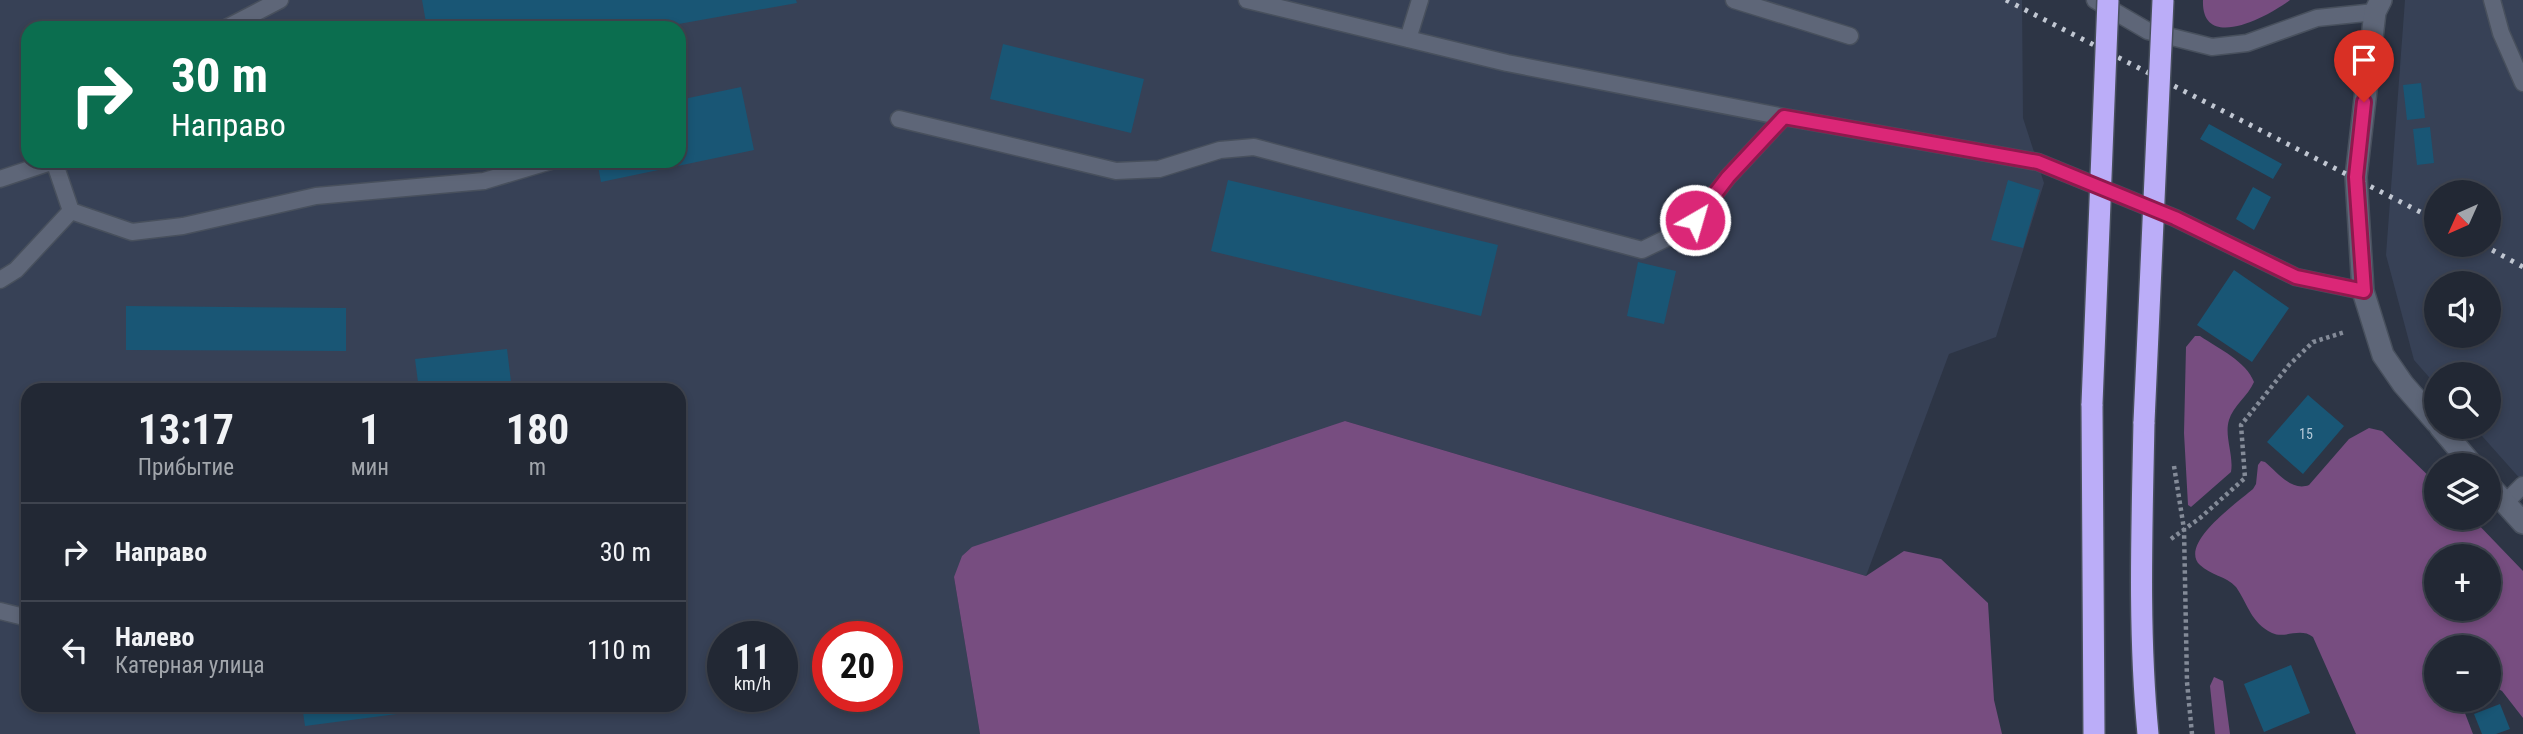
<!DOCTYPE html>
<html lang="ru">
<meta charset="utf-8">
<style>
:root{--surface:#222834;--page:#2e3440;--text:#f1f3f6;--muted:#a2a6ac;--line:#3f444f}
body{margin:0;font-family:"Roboto Condensed",sans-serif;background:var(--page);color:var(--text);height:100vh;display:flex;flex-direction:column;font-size:26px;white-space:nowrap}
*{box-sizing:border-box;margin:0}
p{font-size:23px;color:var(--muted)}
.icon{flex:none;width:38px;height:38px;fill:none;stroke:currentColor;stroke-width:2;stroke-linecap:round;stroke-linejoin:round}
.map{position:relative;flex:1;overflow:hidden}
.sheet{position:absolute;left:21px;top:383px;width:665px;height:329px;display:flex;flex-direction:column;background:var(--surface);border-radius:21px;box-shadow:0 4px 10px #0003,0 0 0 2px var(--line)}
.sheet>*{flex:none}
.guide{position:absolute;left:21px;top:21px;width:665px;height:147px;border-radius:21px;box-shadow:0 4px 10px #0003,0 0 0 2px var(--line);background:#0b6e4f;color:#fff;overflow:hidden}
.needle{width:46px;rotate:225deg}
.controls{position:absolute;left:2424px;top:180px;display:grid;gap:14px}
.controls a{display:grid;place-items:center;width:77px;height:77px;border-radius:50%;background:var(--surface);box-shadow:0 4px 10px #0003,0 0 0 2px var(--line);font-size:35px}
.speed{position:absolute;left:707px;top:621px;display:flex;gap:14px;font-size:35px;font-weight:700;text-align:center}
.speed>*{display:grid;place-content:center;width:91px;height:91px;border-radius:50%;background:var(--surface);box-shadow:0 4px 10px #0003,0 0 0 2px var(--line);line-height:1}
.speed small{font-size:18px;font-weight:400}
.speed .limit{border:10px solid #d22;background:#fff;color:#111}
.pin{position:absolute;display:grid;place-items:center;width:60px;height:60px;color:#fff;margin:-72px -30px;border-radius:50% 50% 50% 0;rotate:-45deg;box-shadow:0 0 7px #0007}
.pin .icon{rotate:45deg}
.me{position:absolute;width:77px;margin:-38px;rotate:38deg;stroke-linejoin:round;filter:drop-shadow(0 0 5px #0008)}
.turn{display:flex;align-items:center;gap:24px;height:147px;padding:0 35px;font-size:32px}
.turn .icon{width:91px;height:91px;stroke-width:2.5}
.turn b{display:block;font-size:49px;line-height:60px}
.eta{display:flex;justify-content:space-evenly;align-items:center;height:119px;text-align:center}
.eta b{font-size:42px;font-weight:700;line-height:49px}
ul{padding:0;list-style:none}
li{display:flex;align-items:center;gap:21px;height:98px;padding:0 35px;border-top:2px solid var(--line)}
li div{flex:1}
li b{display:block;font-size:26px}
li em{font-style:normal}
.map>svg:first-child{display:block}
.built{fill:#374156;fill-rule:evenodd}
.green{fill:#774d80;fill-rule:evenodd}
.building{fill:#195675}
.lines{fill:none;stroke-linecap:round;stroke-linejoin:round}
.lane-casing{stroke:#48505d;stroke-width:19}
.street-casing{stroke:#48505d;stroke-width:24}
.highway-casing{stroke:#48505d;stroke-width:24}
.path{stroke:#848b98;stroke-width:4.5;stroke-dasharray:3.5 3.5;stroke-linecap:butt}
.lane{stroke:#5e6678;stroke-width:16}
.street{stroke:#5e6678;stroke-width:21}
.highway{stroke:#bbadf8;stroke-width:21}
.rail{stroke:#c1c7d2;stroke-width:5;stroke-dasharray:3.5 7;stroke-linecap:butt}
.highway-bridge-casing{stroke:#48505d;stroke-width:24;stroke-linecap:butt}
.highway-bridge{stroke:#bbadf8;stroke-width:21}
.route-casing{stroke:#8e194d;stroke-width:18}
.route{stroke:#db2777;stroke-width:12}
.labels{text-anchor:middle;stroke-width:5;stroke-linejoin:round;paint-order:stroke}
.number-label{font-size:14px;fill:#b6cad9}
</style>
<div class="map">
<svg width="2523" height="734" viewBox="0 0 2523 734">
<rect width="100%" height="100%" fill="#2d3545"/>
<path class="built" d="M0,0H2022L2023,118L2044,183L1996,337L1949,354L1866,576L1345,421L954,577L980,734H0ZM28,28H679V161H28ZM28,390H679V705H28ZM723,637H782V696H723ZM828,637H887V696H828Z
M2405,0H2523V482L2474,427H2488V374H2436V385L2414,360L2386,255ZM2436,192H2488V245H2436ZM2436,284H2488V336H2436Z"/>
<path class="green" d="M2203,0H2290C2269,16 2201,53 2203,0Z
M2195,336H2200C2219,349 2246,361 2254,382C2248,396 2233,406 2229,420C2224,436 2234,455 2231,472L2191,507L2188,505L2184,433L2186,347Z
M1345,421L1866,576L1904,551L1941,559L1988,603L1994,700L2002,734H980L954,577L962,556L972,547Z
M2369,428L2382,431L2436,483V518H2472L2523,571V718L2502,691L2489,684L2488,648H2436V700H2464L2463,708L2473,734H2356L2313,637C2300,627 2285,639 2272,633C2251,623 2248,604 2236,587C2226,576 2210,575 2200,565C2178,544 2238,502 2253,489L2256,484L2258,465L2261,461L2265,462C2277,472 2292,492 2309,485L2349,439ZM2436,556H2488V609H2436Z
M2214,677L2223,681L2230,734H2215L2210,686Z"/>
<path class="building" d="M422,0H796L797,3L656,28H427Z
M1003,44L1144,79L1131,133L990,99Z
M2421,83L2425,118L2407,120L2403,85Z
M741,87L754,150L601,182L597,161H679V100Z
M2209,124L2282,164L2273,179L2200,139Z
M2430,127L2434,163L2417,165L2413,129Z
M1228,180L1498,245L1481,316L1211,251Z
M2008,180L2040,190L2023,248L1991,240Z
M2253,187L2271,197L2254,230L2236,219Z
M1638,262L1676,271L1664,324L1627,316Z
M2234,270L2289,308L2252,362L2197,325Z
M126,306L346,308V351L126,350Z
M507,349L512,390H419L415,359Z
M2308,395L2344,426L2303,474L2267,442Z
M2291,665L2310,713L2264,732L2244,684Z
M2500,704L2510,729L2496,734H2482L2474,714Z
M302,705H451V707L305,726Z"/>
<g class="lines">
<g class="lane-casing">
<path id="lane" d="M1247,0L1507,63L1784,117L2038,162L2175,218L2296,277L2363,291
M1734,0L1850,36
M2095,0L2148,31L2212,47L2247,43L2317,18L2375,12
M2492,0L2501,33L2523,83
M226,28L280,0
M1408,39L1420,0
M899,119L1116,171L1159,169L1220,150L1254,147L1642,250L1667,238L1695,220L1728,177L1784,117
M0,179L54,161
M71,211L132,232L183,226L316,196L484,181L551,161
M0,280L16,270L71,211L54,161
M2505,503L2523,485
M0,611L28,618"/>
</g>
<g class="street-casing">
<path id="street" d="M2381,0L2375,12L2356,177L2363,291L2383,355L2403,384L2436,422
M2440,427L2473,466
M2488,484L2523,523"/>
</g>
<g class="highway-casing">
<path id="highway" d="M2092,404L2094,734
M2144,422C2142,526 2138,630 2148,734"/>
</g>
<path class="path" d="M2174,466L2184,529L2187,682L2192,734
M2171,539L2200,518L2245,478L2241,425L2289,365L2313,342L2345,332"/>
<use href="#lane" class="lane"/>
<use href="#street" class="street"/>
<use href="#highway" class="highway"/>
<path class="rail" d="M2006,0L2436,220
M2483,245L2523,267"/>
<g class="highway-bridge-casing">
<path id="highway-bridge" d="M2092,404L2108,0
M2144,422L2163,0"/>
</g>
<use href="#highway-bridge" class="highway-bridge"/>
</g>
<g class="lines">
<g class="route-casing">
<path id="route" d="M1695,220L1728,177L1784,117L2038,162L2175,218L2296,277L2364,291L2356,177L2364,102"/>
</g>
<use href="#route" class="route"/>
</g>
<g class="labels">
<g class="number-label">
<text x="2306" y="439">15</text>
</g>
</g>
</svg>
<div class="controls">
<a><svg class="needle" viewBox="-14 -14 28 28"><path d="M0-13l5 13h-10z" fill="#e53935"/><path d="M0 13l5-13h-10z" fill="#a2a6ac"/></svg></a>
<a><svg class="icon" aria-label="sound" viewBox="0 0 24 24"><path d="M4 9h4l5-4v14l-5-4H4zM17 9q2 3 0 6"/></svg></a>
<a><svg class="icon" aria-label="search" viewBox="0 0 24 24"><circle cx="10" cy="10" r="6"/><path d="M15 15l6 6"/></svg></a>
<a><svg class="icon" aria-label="layers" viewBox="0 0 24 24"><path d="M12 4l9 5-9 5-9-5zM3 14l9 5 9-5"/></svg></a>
<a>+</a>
<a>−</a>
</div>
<div class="speed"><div>11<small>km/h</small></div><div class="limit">20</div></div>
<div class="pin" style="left:2364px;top:102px;background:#d93025"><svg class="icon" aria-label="arrive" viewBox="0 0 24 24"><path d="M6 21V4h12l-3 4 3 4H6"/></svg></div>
<svg class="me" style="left:1695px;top:220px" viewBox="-20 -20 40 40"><circle r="17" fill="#db2777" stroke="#fff" stroke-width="3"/><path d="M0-11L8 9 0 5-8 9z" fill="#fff"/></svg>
<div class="guide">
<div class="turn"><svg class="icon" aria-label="right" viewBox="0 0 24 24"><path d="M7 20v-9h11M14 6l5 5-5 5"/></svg><div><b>30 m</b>Направо</div></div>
</div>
<section class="sheet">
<div class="eta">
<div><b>13:17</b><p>Прибытие</p></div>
<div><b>1</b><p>мин</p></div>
<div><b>180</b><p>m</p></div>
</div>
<ul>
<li><svg class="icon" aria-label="right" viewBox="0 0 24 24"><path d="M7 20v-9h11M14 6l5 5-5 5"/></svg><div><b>Направо</b></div><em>30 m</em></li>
<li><svg class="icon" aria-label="left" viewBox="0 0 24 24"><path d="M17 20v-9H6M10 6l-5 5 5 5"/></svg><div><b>Налево</b><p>Катерная улица</p></div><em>110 m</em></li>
</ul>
</section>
</div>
